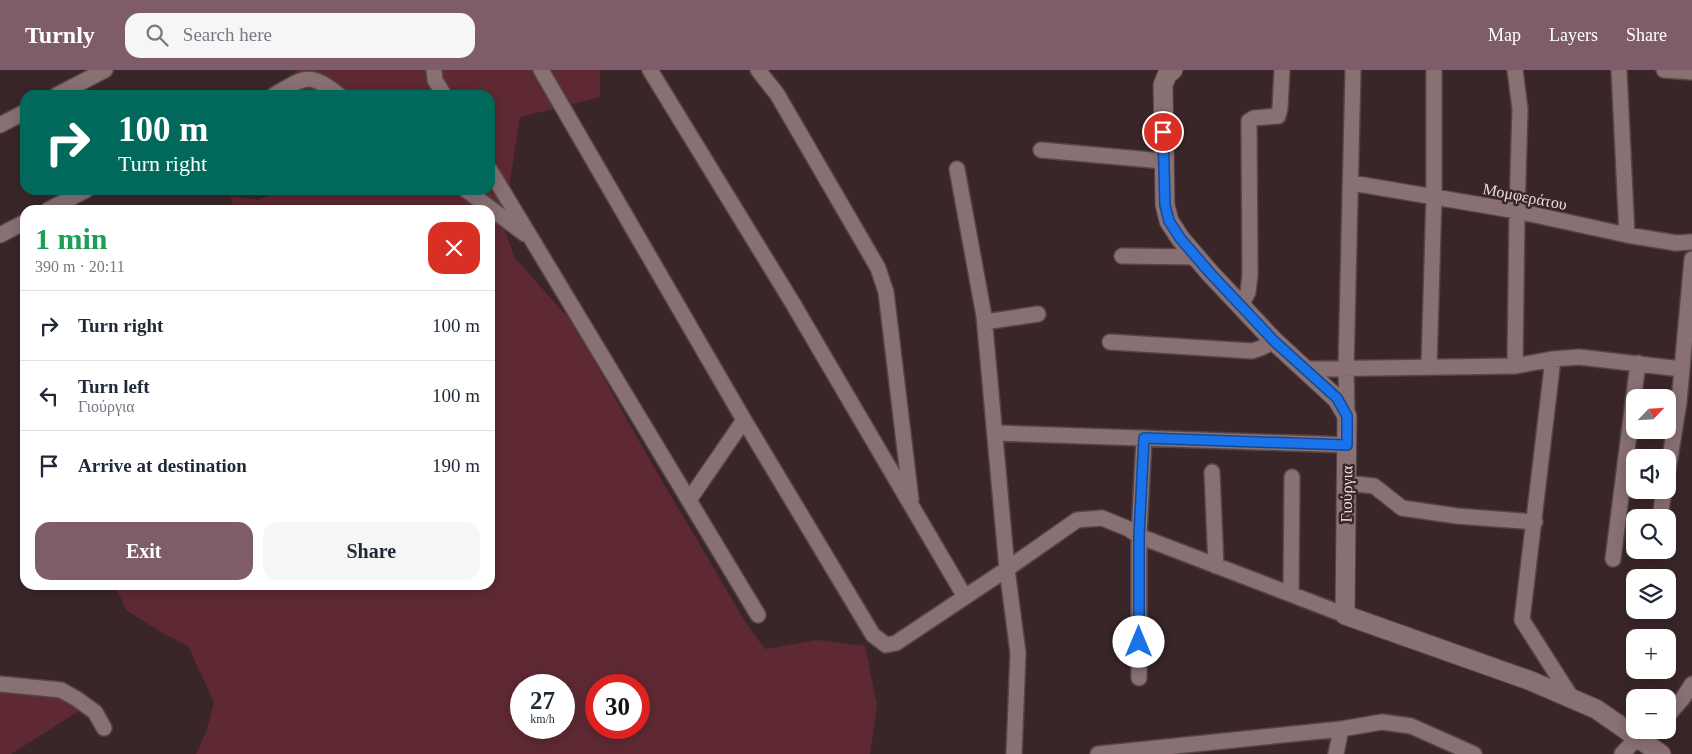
<!DOCTYPE html>
<meta charset="utf-8">
<style>
:root{--surface:#fff;--page:#f6f6f7;--text:#1f2937;--muted:#747a83;--line:#e0e1e3;--accent:#7f5c69}
body{margin:0;font-family:Georgia,serif;background:var(--page);color:var(--text);height:100vh;display:flex;flex-direction:column;font-size:19px;white-space:nowrap}
*{box-sizing:border-box;margin:0}
p{font-size:16px;color:var(--muted)}
.icon{flex:none;width:28px;height:28px;fill:none;stroke:currentColor;stroke-width:2;stroke-linecap:round;stroke-linejoin:round}
.map{position:relative;flex:1;overflow:hidden}
.side{position:absolute;left:20px;top:135px;width:475px;height:385px;display:flex;flex-direction:column;background:var(--surface);border-radius:15px;box-shadow:0 2px 12px #0003}
.side>*{flex:none}
.top-card{position:absolute;left:20px;top:20px;width:475px;height:105px;border-radius:15px;box-shadow:0 2px 12px #0003;background:#00695c;color:#fff;overflow:hidden}
.needle{width:32px;rotate:65deg}
.buttons{position:absolute;left:1626px;top:319px;display:grid;gap:10px}
.buttons a{display:grid;place-items:center;width:50px;height:50px;border-radius:10px;background:var(--surface);box-shadow:0 2px 12px #0003;font-size:25px}
.speed{position:absolute;left:510px;top:604px;display:flex;gap:10px;font-size:25px;font-weight:700;text-align:center}
.speed>*{display:grid;place-content:center;width:65px;height:65px;border-radius:50%;background:var(--surface);box-shadow:0 2px 12px #0003;line-height:1}
.speed small{font-size:12px;font-weight:400}
.speed .limit{border:8px solid #d22;background:#fff;color:#111}
.pin{position:absolute;display:grid;place-items:center;width:42px;height:42px;color:#fff;margin:-21px;border:2px solid #fff;border-radius:50%;box-shadow:0 1px 5px #0007}
.me{position:absolute;width:55px;margin:-28px;rotate:0deg;stroke-linejoin:round;filter:drop-shadow(0 0 4px #0008)}
.turn{display:flex;align-items:center;gap:18px;height:105px;padding:0 15px;font-size:22px}
.turn .icon{width:65px;height:65px;stroke-width:2.5}
.turn b{display:block;font-size:35px;line-height:42px}
.round{display:grid;place-items:center;flex:none;width:52px;height:52px;border-radius:15px;background:var(--page)}
.summary{display:flex;align-items:center;justify-content:space-between;height:85px;padding:0 15px}
h1{font-size:30px;font-weight:800;line-height:38px;color:#1e9e55}
.button{display:flex;gap:10px;margin-top:auto;padding:10px 15px}
.button a{flex:1;height:58px;border-radius:15px;background:var(--accent);color:#fff;font-size:20px;font-weight:800;line-height:58px;text-align:center}
.button a+a{background:var(--page);color:var(--text)}
ul{padding:0;list-style:none}
li{display:flex;align-items:center;gap:15px;height:70px;padding:0 15px;border-top:1px solid var(--line)}
li div{flex:1}
li b{display:block;font-size:19px}
li em{font-style:normal}
header{display:flex;align-items:center;gap:30px;box-sizing:border-box;height:70px;padding:0 25px;background:var(--accent);color:#fff}
header strong{font-size:24px}
nav{display:flex;gap:28px;margin-inline-start:auto;font-size:18px}
.search{width:350px;height:45px;background:var(--page);display:flex;align-items:center;gap:12px;box-sizing:border-box;padding:0 18px;border-radius:15px;color:var(--muted);font-size:19px}
.map>svg:first-child{display:block}
.green{fill:#5e2932;fill-rule:evenodd}
.lines{fill:none;stroke-linecap:round;stroke-linejoin:round}
.minor-casing{stroke:#554446;stroke-width:18}
.tertiary-casing{stroke:#554446;stroke-width:21}
.minor{stroke:#887073;stroke-width:15}
.tertiary{stroke:#887073;stroke-width:19}
.route-casing{stroke:#114b97;stroke-width:12}
.route{stroke:#1a73e8;stroke-width:9}
.labels{text-anchor:middle;stroke-width:5;stroke-linejoin:round;paint-order:stroke}
.street-label{font-size:16px;fill:#eadcdd;stroke:#3a2628}
</style>
<header>
<strong>Turnly</strong>
<div class="search"><svg class="icon" aria-label="search" viewBox="0 0 24 24"><circle cx="10" cy="10" r="6"/><path d="M15 15l6 6"/></svg>Search here</div>
<nav><a>Map</a><a>Layers</a><a>Share</a></nav>
</header>
<div class="map">
<svg width="1692" height="684" viewBox="0 0 1692 684">
<rect width="100%" height="100%" fill="#3a2628"/>
<path class="green" d="M295,0H600V27L520,47L503,156L515,188L573,253L652,394L746,553L765,579L817,570L865,576L877,636L870,684H196L207,660L214,632L188,576L164,564L126,540L115,515H490V140H232L231,126L259,130L282,120H490V25H296ZM521,615H564V658H521ZM596,615H639V658H596Z
M0,617L71,625L79,641L11,684H0Z"/>
<g class="lines">
<g class="minor-casing">
<path id="minor" d="M434,0L435,10L444,25
M541,0L744,350L873,565L886,575L896,573L1007,499L1077,450L1102,448L1129,459L1139,466L1345,545
M650,0L792,232L965,527
M758,0L777,24L878,198L886,222L911,430
M1515,0L1520,39L1517,141L1515,296
M1619,0L1627,165
M1664,0L1692,2
M57,25L105,0
M274,25C306,7 308,1 339,25
M0,55L25,42
M1041,80L1163,91
M957,99L984,246L1007,499L1018,583L1014,684
M490,100L758,545
M1352,113L1517,141L1627,165L1676,173L1692,172
M466,120L525,164
M48,140L86,120
M0,165L25,152
M1122,186L1197,187
M1241,236L1248,222L1250,205L1249,51L1254,48L1278,46L1280,38L1282,0
M985,252L1038,244
M1110,272L1252,281L1261,278L1274,271
M1553,289L1522,550L1573,630
M1429,296L1434,126V0
M1305,299L1515,296L1553,289L1579,287L1681,299
M1347,346L1346,298L1353,0
M996,363L1347,375
M1668,400L1679,332L1692,189
M1212,402L1216,496
M1346,413L1374,416L1402,438L1457,446L1535,452
M689,430L744,350
M1660,448L1664,420
M1613,489L1638,293
M1291,524L1292,407
M1139,608V466L1144,368
M0,614L61,620L77,629L95,642L104,658
M1668,645L1683,628L1692,614
M1644,672L1655,660
M1098,684L1341,659
M1336,684L1341,659L1382,652L1411,656L1474,684
M1622,684L1637,668"/>
</g>
<g class="tertiary-casing">
<path id="tertiary" d="M1173,0L1167,5L1163,15L1165,135L1169,151L1180,168L1210,203L1274,271L1337,329L1347,346L1345,545L1531,611L1596,639L1661,684"/>
</g>
<use href="#minor" class="minor"/>
<use href="#tertiary" class="tertiary"/>
</g>
<g class="lines">
<g class="route-casing">
<path id="route" d="M1139,572V466L1144,368L1347,375V346L1337,328L1274,271L1210,203L1180,168L1169,151L1165,135L1163,62"/>
</g>
<use href="#route" class="route"/>
</g>
<g class="labels">
<g class="street-label">
<text transform="translate(1525 126) rotate(11)" y="6">Μομφεράτου</text>
<text transform="translate(1346 424) rotate(-89)" y="6">Γιούργια</text>
</g>
</g>
</svg>
<div class="buttons">
<a><svg class="needle" viewBox="-14 -14 28 28"><path d="M0-13l5 13h-10z" fill="#e53935"/><path d="M0 13l5-13h-10z" fill="#747a83"/></svg></a>
<a><svg class="icon" aria-label="sound" viewBox="0 0 24 24"><path d="M4 9h4l5-4v14l-5-4H4zM17 9q2 3 0 6"/></svg></a>
<a><svg class="icon" aria-label="search" viewBox="0 0 24 24"><circle cx="10" cy="10" r="6"/><path d="M15 15l6 6"/></svg></a>
<a><svg class="icon" aria-label="layers" viewBox="0 0 24 24"><path d="M12 4l9 5-9 5-9-5zM3 14l9 5 9-5"/></svg></a>
<a>+</a>
<a>−</a>
</div>
<div class="speed"><div>27<small>km/h</small></div><div class="limit">30</div></div>
<div class="pin" style="left:1163px;top:62px;background:#d93025"><svg class="icon" aria-label="arrive" viewBox="0 0 24 24"><path d="M6 21V4h12l-3 4 3 4H6"/></svg></div>
<svg class="me" style="left:1139px;top:572px" viewBox="-20 -20 40 40"><circle r="19" fill="#fff"/><path d="M0-13L10 11 0 6-10 11z" fill="#1a73e8"/></svg>
<div class="top-card">
<div class="turn"><svg class="icon" aria-label="right" viewBox="0 0 24 24"><path d="M7 20v-9h11M14 6l5 5-5 5"/></svg><div><b>100 m</b>Turn right</div></div>
</div>
<section class="side">
<div class="summary"><div><h1>1 min</h1><p>390 m · 20:11</p></div><a class="round" style="background:#d93025;color:#fff"><svg class="icon" aria-label="close" viewBox="0 0 24 24"><path d="M6 6l12 12M18 6L6 18"/></svg></a></div>
<ul>
<li><svg class="icon" aria-label="right" viewBox="0 0 24 24"><path d="M7 20v-9h11M14 6l5 5-5 5"/></svg><div><b>Turn right</b></div><em>100 m</em></li>
<li><svg class="icon" aria-label="left" viewBox="0 0 24 24"><path d="M17 20v-9H6M10 6l-5 5 5 5"/></svg><div><b>Turn left</b><p>Γιούργια</p></div><em>100 m</em></li>
<li><svg class="icon" aria-label="arrive" viewBox="0 0 24 24"><path d="M6 21V4h12l-3 4 3 4H6"/></svg><div><b>Arrive at destination</b></div><em>190 m</em></li>
</ul>
<div class="button"><a>Exit</a><a>Share</a></div>
</section>
</div>
